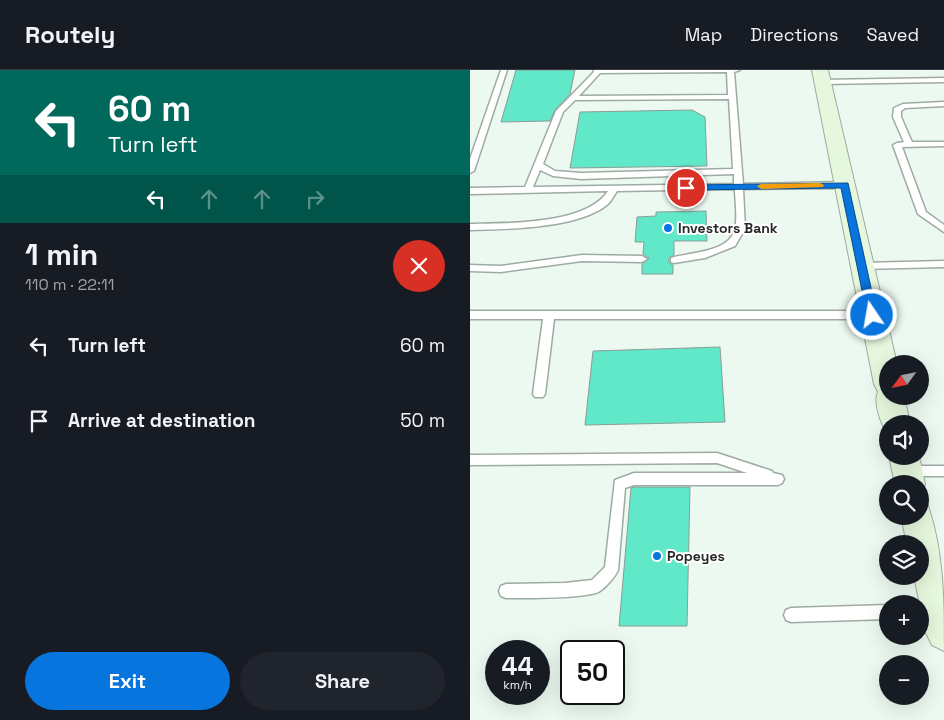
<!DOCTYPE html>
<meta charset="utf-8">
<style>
:root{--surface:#171b24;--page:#20242c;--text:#f1f3f6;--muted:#9ea1a6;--line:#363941;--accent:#0775dd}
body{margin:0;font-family:"Space Grotesk",sans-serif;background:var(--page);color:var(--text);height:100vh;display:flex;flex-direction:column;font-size:19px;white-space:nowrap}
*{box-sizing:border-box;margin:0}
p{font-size:16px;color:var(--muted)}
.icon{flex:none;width:28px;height:28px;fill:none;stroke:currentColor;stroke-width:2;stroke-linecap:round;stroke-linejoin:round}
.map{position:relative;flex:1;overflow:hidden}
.sheet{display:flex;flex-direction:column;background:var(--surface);width:470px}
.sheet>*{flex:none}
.hud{background:#00695c;color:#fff;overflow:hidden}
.needle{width:32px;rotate:237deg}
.fabs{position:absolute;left:409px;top:285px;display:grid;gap:10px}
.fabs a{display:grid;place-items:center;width:50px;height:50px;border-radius:50%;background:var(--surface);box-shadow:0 5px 20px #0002;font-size:25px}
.speed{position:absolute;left:15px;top:570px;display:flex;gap:10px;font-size:25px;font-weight:700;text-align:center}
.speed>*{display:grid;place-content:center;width:65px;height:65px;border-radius:50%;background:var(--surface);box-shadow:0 5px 20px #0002;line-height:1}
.speed small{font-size:12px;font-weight:400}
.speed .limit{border:2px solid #111;border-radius:8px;background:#fff;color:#111}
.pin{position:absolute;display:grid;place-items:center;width:42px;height:42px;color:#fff;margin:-21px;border:2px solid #fff;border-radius:50%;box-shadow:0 1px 5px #0007}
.me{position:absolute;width:55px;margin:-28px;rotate:348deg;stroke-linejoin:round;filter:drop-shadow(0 0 4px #0008)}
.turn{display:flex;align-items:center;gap:18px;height:105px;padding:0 25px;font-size:22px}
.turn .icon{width:65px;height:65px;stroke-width:2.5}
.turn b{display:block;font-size:35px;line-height:42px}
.lanes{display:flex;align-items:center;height:48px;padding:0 25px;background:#0003;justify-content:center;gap:25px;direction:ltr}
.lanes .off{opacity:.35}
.round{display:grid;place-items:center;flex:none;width:52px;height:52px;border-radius:26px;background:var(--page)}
.headline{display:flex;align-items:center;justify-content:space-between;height:85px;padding:0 25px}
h1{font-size:30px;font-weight:600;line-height:38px}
.action{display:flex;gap:10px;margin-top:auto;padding:10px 25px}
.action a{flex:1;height:58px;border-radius:30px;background:var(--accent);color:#fff;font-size:20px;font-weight:600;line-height:58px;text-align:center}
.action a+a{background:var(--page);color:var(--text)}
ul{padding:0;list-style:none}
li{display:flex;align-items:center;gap:15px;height:75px;padding:0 25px}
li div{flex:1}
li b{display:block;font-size:19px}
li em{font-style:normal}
header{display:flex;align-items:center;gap:30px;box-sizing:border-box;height:70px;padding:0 25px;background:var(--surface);border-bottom:1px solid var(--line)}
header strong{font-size:24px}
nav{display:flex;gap:28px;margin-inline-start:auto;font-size:18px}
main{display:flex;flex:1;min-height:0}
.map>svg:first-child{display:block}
.building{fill:#61e8c9;stroke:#8c9c97}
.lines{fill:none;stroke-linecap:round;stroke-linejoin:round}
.service-casing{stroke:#9eaba2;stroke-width:3}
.secondary-casing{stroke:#9eaba2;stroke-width:2}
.service{fill:#fff;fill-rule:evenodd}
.secondary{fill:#e5f7dd;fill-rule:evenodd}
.route{fill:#0775dd;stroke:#054c90}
.slow{fill:#f59e0b}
.poi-dot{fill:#0775dd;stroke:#fff;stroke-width:2}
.labels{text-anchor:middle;stroke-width:4;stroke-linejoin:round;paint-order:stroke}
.poi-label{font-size:14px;font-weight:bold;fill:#252a27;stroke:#fff;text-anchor:start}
</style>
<header>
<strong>Routely</strong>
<nav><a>Map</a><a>Directions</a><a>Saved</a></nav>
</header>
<main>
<section class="sheet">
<div class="hud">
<div class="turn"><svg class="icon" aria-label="left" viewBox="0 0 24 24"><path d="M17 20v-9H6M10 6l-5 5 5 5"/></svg><div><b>60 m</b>Turn left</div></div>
<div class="lanes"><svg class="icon" aria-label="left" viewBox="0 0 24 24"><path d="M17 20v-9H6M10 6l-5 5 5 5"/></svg><svg class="icon off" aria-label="ahead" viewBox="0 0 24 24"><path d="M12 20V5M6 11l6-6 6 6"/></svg><svg class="icon off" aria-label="ahead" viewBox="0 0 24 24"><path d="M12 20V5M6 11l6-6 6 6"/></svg><svg class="icon off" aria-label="right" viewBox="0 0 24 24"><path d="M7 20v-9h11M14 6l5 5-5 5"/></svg></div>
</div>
<div class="headline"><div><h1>1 min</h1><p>110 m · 22:11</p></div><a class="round" style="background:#d93025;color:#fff"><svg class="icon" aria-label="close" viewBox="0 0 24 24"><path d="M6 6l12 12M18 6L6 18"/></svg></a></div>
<ul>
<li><svg class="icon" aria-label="left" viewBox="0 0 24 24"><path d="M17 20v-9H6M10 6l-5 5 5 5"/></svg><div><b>Turn left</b></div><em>60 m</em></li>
<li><svg class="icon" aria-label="arrive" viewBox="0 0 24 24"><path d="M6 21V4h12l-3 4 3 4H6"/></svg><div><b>Arrive at destination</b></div><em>50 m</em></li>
</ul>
<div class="action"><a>Exit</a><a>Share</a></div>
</section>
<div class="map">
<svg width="474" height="650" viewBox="0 0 474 650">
<rect width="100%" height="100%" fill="#ebf9f0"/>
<path class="building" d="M46,0H105L100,24L85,40L80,51L31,52Z
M222,40L235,47L237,96L100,98L110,42Z
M236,141L237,171H204V185L199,188V193L203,195V204H172V194L179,188L173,184L174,172H165L167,147L186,146V142Z
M250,277L255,352L115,355L123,281Z
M164,417H220L217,556H149L161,418Z"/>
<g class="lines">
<g class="service-casing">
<path id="service" d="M31,0H37L4,101L0,103V89Z
M124,0H270L264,2L273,114L375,112L379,115L375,118L273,119L275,159L265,176L235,188L204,193L201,192V188C220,182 259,183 265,159C268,147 265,131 265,119L147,121C144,125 142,130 138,134C108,159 37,159 0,160V154C37,153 116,155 138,121L0,124V118L55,117L86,41L123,3ZM257,2L258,25L109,26L130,3ZM259,29L263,99L111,103L85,101L73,94L93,42L105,30ZM70,100L83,106L111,109L264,104V114L63,117Z
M474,8V12L352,14L348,12L352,10Z
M474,32V36L435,38L431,41V47L442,72H474V76L432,77L456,142L474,155V162L448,144L423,75L427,73L434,72L423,47L424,38L433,34Z
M112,185L172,186L177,189L172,192L112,191L31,202L0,201V195L31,196Z
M474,191V197L392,199L387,196L392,193Z
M0,241H402L407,245L402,249H84L75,324L73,327H65L63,324L73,249H0Z
M247,383L302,401L303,403L312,405L314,409L312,413L308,415H164L155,418L148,500C145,507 137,516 130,521C118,529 54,528 36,528L31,526L29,521L31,516L36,514L95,513L122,510L135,497L145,410L164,403H277L247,393L0,395V385Z
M439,396H474V406H439L435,405L433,401L435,397Z
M418,535V549L321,552L316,550L314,545L316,540L321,538Z"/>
</g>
<g class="secondary-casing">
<path id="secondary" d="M342,0H358L427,294H418V326H434L440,354H418V363C411,356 403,331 408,322L404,314Z
M419,386H449L455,414L451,424L450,414H425Z
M450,432L458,436C474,482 474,532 474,581L462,575L456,563L444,506H450V474H437L431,446H450Z"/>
</g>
<use href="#service" class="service"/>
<use href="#secondary" class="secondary"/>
</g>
<path class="route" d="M378,113L407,245L402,249L397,245L371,118L216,120L212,118L216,115Z"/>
<path class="slow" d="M350,113L354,115L353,117L291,119L287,116L291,114Z"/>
<g class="poi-dot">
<circle cx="198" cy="158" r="5"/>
<circle cx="187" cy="486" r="5"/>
</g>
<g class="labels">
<g class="poi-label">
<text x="208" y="163">Investors Bank</text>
<text x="197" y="491">Popeyes</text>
</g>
</g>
</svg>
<div class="fabs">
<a><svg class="needle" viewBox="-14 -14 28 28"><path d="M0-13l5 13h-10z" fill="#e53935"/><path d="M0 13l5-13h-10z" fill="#9ea1a6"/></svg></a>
<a><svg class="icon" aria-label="sound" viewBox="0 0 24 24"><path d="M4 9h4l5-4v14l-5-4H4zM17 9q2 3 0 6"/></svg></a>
<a><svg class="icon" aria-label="search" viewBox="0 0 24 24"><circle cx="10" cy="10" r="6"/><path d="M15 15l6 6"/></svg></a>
<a><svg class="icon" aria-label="layers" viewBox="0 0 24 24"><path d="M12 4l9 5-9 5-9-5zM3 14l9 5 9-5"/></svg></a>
<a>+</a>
<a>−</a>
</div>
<div class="speed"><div>44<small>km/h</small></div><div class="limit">50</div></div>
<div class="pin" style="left:216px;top:118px;background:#d93025"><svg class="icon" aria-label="arrive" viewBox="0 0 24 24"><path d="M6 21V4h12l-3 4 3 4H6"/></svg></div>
<svg class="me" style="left:402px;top:245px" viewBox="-20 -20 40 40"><circle r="17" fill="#0775dd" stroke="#fff" stroke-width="3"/><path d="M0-11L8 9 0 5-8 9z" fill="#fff"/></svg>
</div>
</main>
